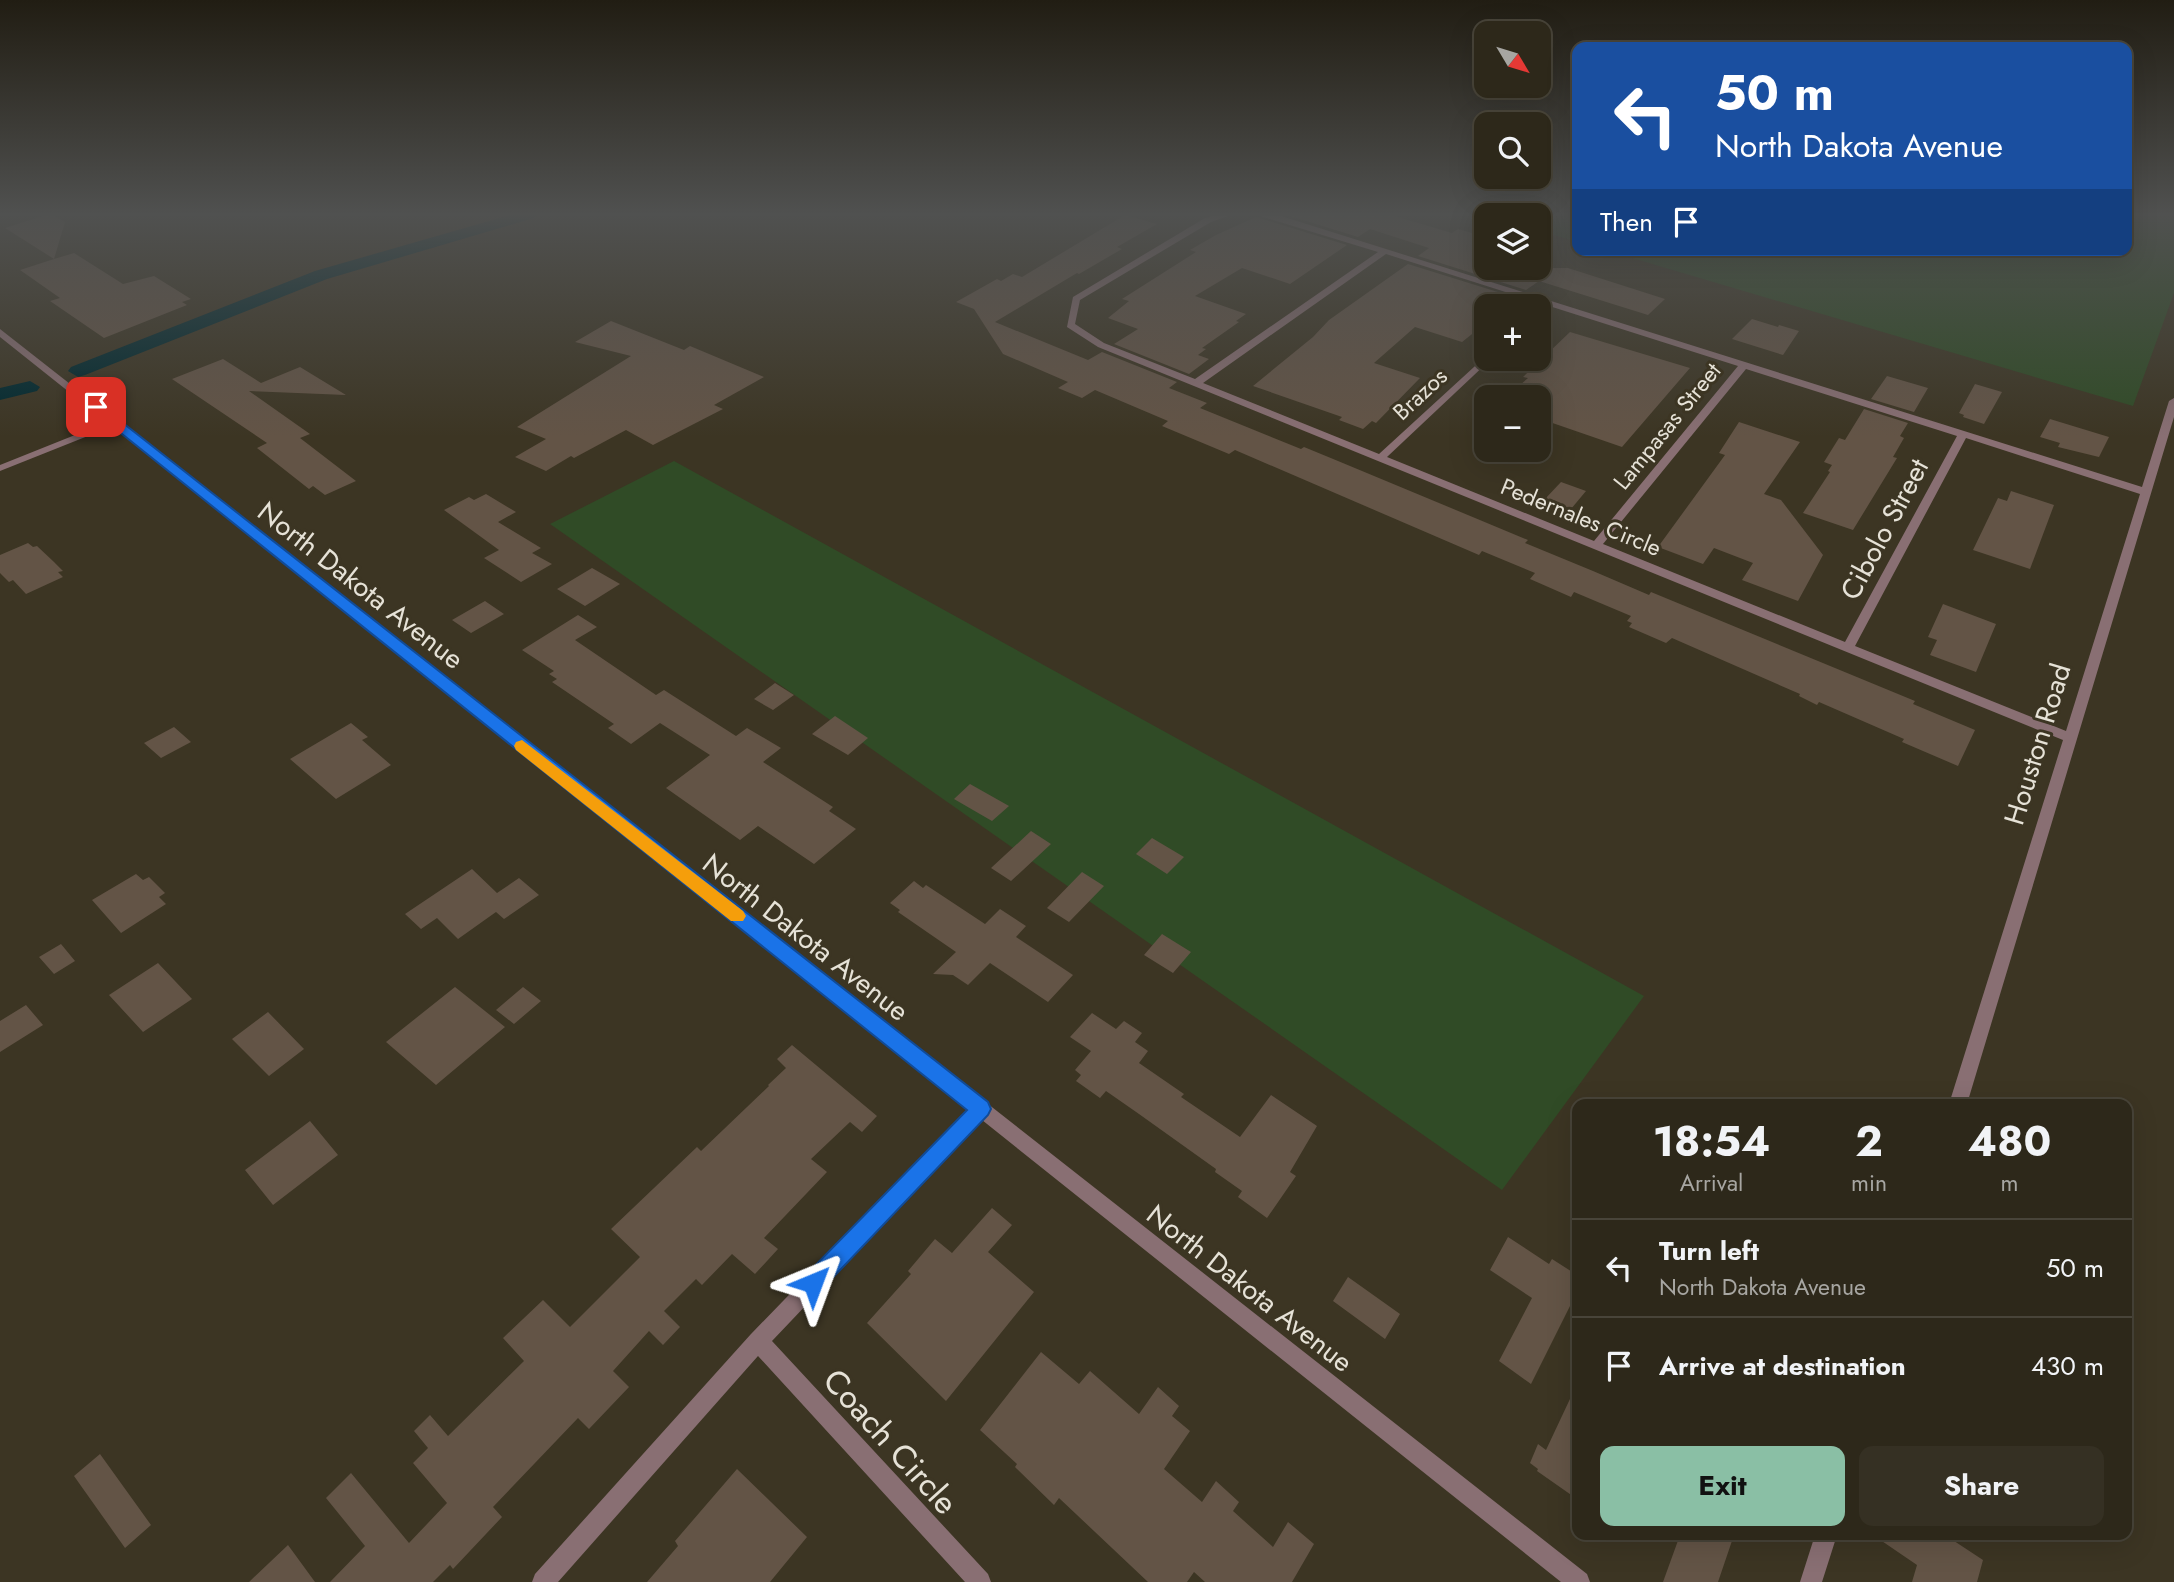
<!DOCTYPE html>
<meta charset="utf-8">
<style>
:root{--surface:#2d281a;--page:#353023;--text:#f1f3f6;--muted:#a7a6a2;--line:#484439;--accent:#8abfa5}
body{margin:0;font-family:Jost,sans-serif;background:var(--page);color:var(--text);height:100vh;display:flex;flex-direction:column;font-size:26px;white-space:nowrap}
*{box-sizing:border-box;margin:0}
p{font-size:23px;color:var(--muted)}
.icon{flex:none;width:38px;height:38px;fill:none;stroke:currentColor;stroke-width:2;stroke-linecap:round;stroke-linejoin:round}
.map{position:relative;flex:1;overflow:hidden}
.drawer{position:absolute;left:1572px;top:1099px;width:560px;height:441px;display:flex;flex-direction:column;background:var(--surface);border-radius:14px;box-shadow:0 7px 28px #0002,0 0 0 2px var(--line)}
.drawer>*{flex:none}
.top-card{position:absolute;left:1572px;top:42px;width:560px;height:214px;border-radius:14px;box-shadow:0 7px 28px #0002,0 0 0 2px var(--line);background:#1a4fa0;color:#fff;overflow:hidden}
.needle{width:46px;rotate:128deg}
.fabs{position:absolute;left:1474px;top:21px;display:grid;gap:14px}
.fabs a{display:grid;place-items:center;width:77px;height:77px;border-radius:14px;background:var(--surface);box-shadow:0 7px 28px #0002,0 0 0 2px var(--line);font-size:35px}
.pin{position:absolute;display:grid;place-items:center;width:60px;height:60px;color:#fff;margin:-30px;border-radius:14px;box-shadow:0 4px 10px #0006}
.me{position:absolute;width:77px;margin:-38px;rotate:44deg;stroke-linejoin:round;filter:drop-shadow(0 0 5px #0008)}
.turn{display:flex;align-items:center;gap:24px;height:147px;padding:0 28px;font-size:32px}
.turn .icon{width:91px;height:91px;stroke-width:2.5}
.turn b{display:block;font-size:49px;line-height:60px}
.then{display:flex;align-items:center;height:66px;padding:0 28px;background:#0003;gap:14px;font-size:26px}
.eta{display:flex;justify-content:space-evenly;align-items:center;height:119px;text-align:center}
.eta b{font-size:42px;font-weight:700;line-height:49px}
.action{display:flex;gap:14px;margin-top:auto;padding:14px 28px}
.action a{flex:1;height:80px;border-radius:14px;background:var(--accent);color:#111;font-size:28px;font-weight:700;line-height:80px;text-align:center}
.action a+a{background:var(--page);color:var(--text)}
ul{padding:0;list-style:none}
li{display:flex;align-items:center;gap:21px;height:98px;padding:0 28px;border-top:2px solid var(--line)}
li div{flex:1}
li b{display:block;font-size:26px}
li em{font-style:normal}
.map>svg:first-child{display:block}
.green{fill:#304b26}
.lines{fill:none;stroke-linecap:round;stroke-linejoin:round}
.canal{fill:#00292f;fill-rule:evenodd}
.building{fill:#635446}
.lane{fill:#896f73;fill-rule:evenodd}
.street{fill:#896f73;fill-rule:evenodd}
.route{fill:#1a73e8;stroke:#114b97;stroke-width:2}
.slow{fill:#f59e0b}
.labels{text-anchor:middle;stroke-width:6;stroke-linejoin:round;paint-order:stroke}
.far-street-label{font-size:23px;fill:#e6e2d7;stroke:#3c3523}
.street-label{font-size:28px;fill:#e6e2d7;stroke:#3c3523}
.near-street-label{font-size:33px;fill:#e6e2d7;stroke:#3c3523}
</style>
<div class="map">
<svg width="2174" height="1582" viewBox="0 0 2174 1582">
<rect width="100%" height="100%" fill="#3c3523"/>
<path class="green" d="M1486,215H1577V242L1538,230V215Z
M2126,215H2174V293L2133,406L1605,250H2126Z
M674,461L1644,996L1502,1190L550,524Z"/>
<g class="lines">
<path class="canal" d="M510,215H536L534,218L327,279L85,375L78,377L68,371L71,367L315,271Z
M30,381L40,387L37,391L0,400V388Z"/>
</g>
<path class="building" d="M46,215H53L65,222L54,259L74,253L123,284L154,276L191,299L182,302L187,305L104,338L50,301L60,298L20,270L54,259L5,228Z
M1125,215L1157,224L1117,247L1122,249L1079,274L1077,273L995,322L1088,360L1102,352L1177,382L1169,388L1207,403L1200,408L1301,449L1304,447L1338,461L1528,540L1525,543L1593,571L1649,595L1651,592L1915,701L1913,704L1975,730L1958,766L1902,742L1904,739L1819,702L1817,705L1799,696L1800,694L1672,638L1666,643L1629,627L1632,623L1627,621L1631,616L1574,592L1571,597L1530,579L1535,573L1482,551L1479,555L1235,450L1229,454L1162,426L1168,421L1095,390L1082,398L1058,388L1068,382L1003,354L974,309L956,302L997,279L1001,281L1013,274L1022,277Z
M1287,215H1391L1452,233L1458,229L1486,237V268H1568L1665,299L1648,315L1539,281L1526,290L1418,256L1429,248L1370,229L1358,237Z
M1256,217L1347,245L1290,284L1242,268L1195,296L1246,314L1236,321L1239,322L1202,348L1206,349L1198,355L1209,359L1189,374L1114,344L1138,329L1108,318L1129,301L1122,299L1196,252L1190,250L1216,235Z
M1408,264L1517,298L1507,306H1486V323L1462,342L1415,327L1374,363L1420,378L1376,423L1372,421L1363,429L1339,420L1342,417L1253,386L1313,337L1329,320Z
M1752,319L1778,327L1779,325L1799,331L1783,355L1732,339Z
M611,321L684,350L690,346L764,377L714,405L723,409L653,445L626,430L574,458L571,456L546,471L515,457L546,439L517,427L631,356L575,342Z
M1570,332L1690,368L1622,447L1538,418V394L1518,387L1528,378L1523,377Z
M223,359L261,383L300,367L346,395L249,391L310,434L300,438L356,481L325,495L313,486L309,489L257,448L267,443L172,379Z
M1887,376L1928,388L1914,412L1871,399Z
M1975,384L2002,392L1984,424L1963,417L1964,415L1959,413Z
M1864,409L1908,423L1900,436L1904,438L1893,457L1897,458L1853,530L1803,513L1830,472L1828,471L1832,465L1824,462L1839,438L1845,440Z
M2050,419L2109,437L2099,457L2058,447L2060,443L2040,437Z
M1739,422L1800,442L1764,494L1781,500L1823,555L1798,601L1742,580L1753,563L1714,548L1703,564L1658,547L1725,455L1719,453Z
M1561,482L1586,491L1571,509L1545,499Z
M2011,491L2054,505L2030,569L1973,550L1998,498L2007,501Z
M486,494L516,512L498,522L541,548L532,553L552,564L521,582L484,558L499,550L444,510L469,497L474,500Z
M28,543L33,547L37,546L54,562L63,571L58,572L63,577L26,594L13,580L9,582L0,573V555Z
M592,568L620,584L585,606L557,589Z
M485,601L504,614L471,633L452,620Z
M1943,604L1996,624L1976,672L1930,655L1937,640L1928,637Z
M578,615L597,627L575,640L656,695L664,690L736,736L747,728L781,748L763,762L833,807L829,811L856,829L814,864L758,826L740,840L666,788L710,755L660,723L631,744L608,728L614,724L552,682L557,679L549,674L554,671L522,650Z
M775,683L794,695L773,710L754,699Z
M835,716L868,738L848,755L812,734Z
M351,723L368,737L362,740L391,765L336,799L290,759Z
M174,727L191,742L161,758L144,743Z
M970,784L1009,806L992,821L954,799Z
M1031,831L1051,844L1011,881L991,868Z
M1152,838L1184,857L1167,874L1136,854Z
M472,869L497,893L519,878L539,895L504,919L496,912L458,939L437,918L421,929L405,914Z
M1082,872L1104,886L1069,922L1047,908Z
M136,874L143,880L149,877L165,893L159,897L166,904L121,933L92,900Z
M914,881L923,888L926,885L985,924L1000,909L1026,926L1016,937L1073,975L1048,1002L990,963L968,985L953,975L933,974L956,952L898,912L900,910L890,903Z
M1162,934L1191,952L1173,973L1144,955Z
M61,944L75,961L54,974L39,957Z
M158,963L192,999L143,1032L109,995Z
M455,987L505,1027L436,1085L386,1042Z
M523,987L541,1001L514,1024L496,1010Z
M26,1005L43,1025L0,1052V1021Z
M268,1012L304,1049L269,1076L232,1039Z
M1092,1013L1116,1029L1124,1021L1142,1033L1135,1042L1148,1051L1139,1063L1184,1094L1181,1097L1240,1137L1271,1095L1317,1126L1290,1172L1296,1176L1267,1218L1238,1197L1242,1191L1215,1172L1216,1169L1139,1114L1106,1091L1100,1098L1076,1081L1081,1075L1075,1070L1091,1051L1070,1037Z
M792,1045L877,1116L862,1132L850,1122L811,1159L827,1172L764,1238L778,1249L755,1274L732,1254L702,1285L696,1279L664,1311L680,1327L663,1345L649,1331L613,1371L629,1387L589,1429L578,1418L493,1507L502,1517L453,1569L450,1565L433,1582H330L365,1546L326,1498L351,1473L409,1543L447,1503L413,1463L428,1448L414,1431L430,1415L448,1436L524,1361L503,1338L543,1300L570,1327L640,1257L611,1229L697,1147L701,1151L769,1086L768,1085L786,1068L777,1059Z
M310,1121L338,1155L273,1205L245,1170Z
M992,1208L1012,1225L988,1252L1034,1292L946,1401L867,1323L911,1274L908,1271L935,1239L952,1253Z
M1508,1237L1549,1264L1552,1259L1577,1275V1292L1531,1384L1499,1361L1532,1298L1490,1270Z
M1348,1277L1400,1314L1385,1339L1333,1301Z
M1041,1352L1079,1384L1090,1371L1139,1414L1158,1387L1179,1406L1172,1416L1190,1431L1164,1469L1202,1502L1216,1481L1239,1502L1233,1511L1273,1547L1288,1522L1314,1544L1292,1582H1205L1194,1572L1187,1582H1148L1059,1498L1054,1505L1015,1467L1017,1464L980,1430Z
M1577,1384V1499L1537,1471L1538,1469L1530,1463L1538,1444L1546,1450Z
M100,1454L151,1525L125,1548L74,1476Z
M737,1469L807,1537L770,1582H647L678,1546L675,1541Z
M1680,1535H1734L1718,1582H1663Z
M1873,1535H1945L1983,1560L1977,1582H1912L1917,1565Z
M288,1545L315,1582H249Z"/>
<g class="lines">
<path class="lane" d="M115,419L118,420V424L0,471V465Z"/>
<path class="street" d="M1217,215H1231L1211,222L1080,300L1075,324L1104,343L1195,379L1378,252L1257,215H1278L2142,487L2169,401L2174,398V417L1967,1104H1949L2063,740L1098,347L1067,327L1073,297L1205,218ZM1386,254L1738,366L1594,541L1387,457L1489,361L1491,359H1486V356L1379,454L1203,383ZM1746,369L1957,436L1845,642L1603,544ZM1966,438L2140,494L2066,731L1855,646Z
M0,329L1587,1574L1590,1582H1561L982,1120L772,1341L988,1574L991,1582H965L758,1356L558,1582H532L535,1574L751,1334L969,1109L0,337Z
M1815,1535H1837L1822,1582H1800Z"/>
</g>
<linearGradient id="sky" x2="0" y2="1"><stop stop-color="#211d13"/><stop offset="0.49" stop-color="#505150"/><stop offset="1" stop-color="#505150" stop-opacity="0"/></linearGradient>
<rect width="2174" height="437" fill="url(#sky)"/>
<path class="route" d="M92,405H100L988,1102L991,1109L988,1115L821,1290L813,1294L806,1290L802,1283L806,1275L967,1110L92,410Z"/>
<path class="slow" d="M522,740L743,911L746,916L743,921H731L516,750L514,746L516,742Z"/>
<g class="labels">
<g class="far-street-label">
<text transform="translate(1420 394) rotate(-43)" y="8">Brazos</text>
<text transform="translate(1667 426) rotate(-51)" y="8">Lampasas Street</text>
<text transform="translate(1581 517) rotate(22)" y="8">Pedernales Circle</text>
</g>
<g class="street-label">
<text transform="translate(1884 529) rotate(-62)" y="10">Cibolo Street</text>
<text transform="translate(361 585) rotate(38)" y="10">North Dakota Avenue</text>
<text transform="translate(2037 744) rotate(-73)" y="10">Houston Road</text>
<text transform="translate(806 937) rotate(38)" y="10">North Dakota Avenue</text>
<text transform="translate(1250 1288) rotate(38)" y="10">North Dakota Avenue</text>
</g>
<g class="near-street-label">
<text transform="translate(891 1441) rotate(48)" y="12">Coach Circle</text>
</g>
</g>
</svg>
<div class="fabs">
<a><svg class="needle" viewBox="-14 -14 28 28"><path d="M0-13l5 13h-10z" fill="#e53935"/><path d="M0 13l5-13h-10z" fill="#a7a6a2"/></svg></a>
<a><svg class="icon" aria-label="search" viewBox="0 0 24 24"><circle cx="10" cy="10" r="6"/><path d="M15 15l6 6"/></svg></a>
<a><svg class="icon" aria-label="layers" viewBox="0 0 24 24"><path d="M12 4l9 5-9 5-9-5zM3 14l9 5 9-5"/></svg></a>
<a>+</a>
<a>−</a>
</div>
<div class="pin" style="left:96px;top:407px;background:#d93025"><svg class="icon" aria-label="arrive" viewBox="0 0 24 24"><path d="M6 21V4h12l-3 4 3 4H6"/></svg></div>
<svg class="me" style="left:813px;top:1283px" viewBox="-20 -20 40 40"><path d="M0-17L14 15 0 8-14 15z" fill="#1a73e8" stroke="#fff" stroke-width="4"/></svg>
<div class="top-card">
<div class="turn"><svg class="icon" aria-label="left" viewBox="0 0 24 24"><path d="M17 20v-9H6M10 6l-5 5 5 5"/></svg><div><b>50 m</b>North Dakota Avenue</div></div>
<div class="then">Then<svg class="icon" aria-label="arrive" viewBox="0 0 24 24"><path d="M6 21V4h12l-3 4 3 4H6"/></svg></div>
</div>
<section class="drawer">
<div class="eta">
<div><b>18:54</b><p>Arrival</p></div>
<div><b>2</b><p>min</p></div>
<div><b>480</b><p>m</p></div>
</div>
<ul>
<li><svg class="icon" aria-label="left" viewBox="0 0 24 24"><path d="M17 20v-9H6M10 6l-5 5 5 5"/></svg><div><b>Turn left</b><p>North Dakota Avenue</p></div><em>50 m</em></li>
<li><svg class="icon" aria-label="arrive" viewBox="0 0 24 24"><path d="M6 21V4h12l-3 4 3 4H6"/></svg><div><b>Arrive at destination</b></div><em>430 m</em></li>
</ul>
<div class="action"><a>Exit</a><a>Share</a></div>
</section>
</div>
